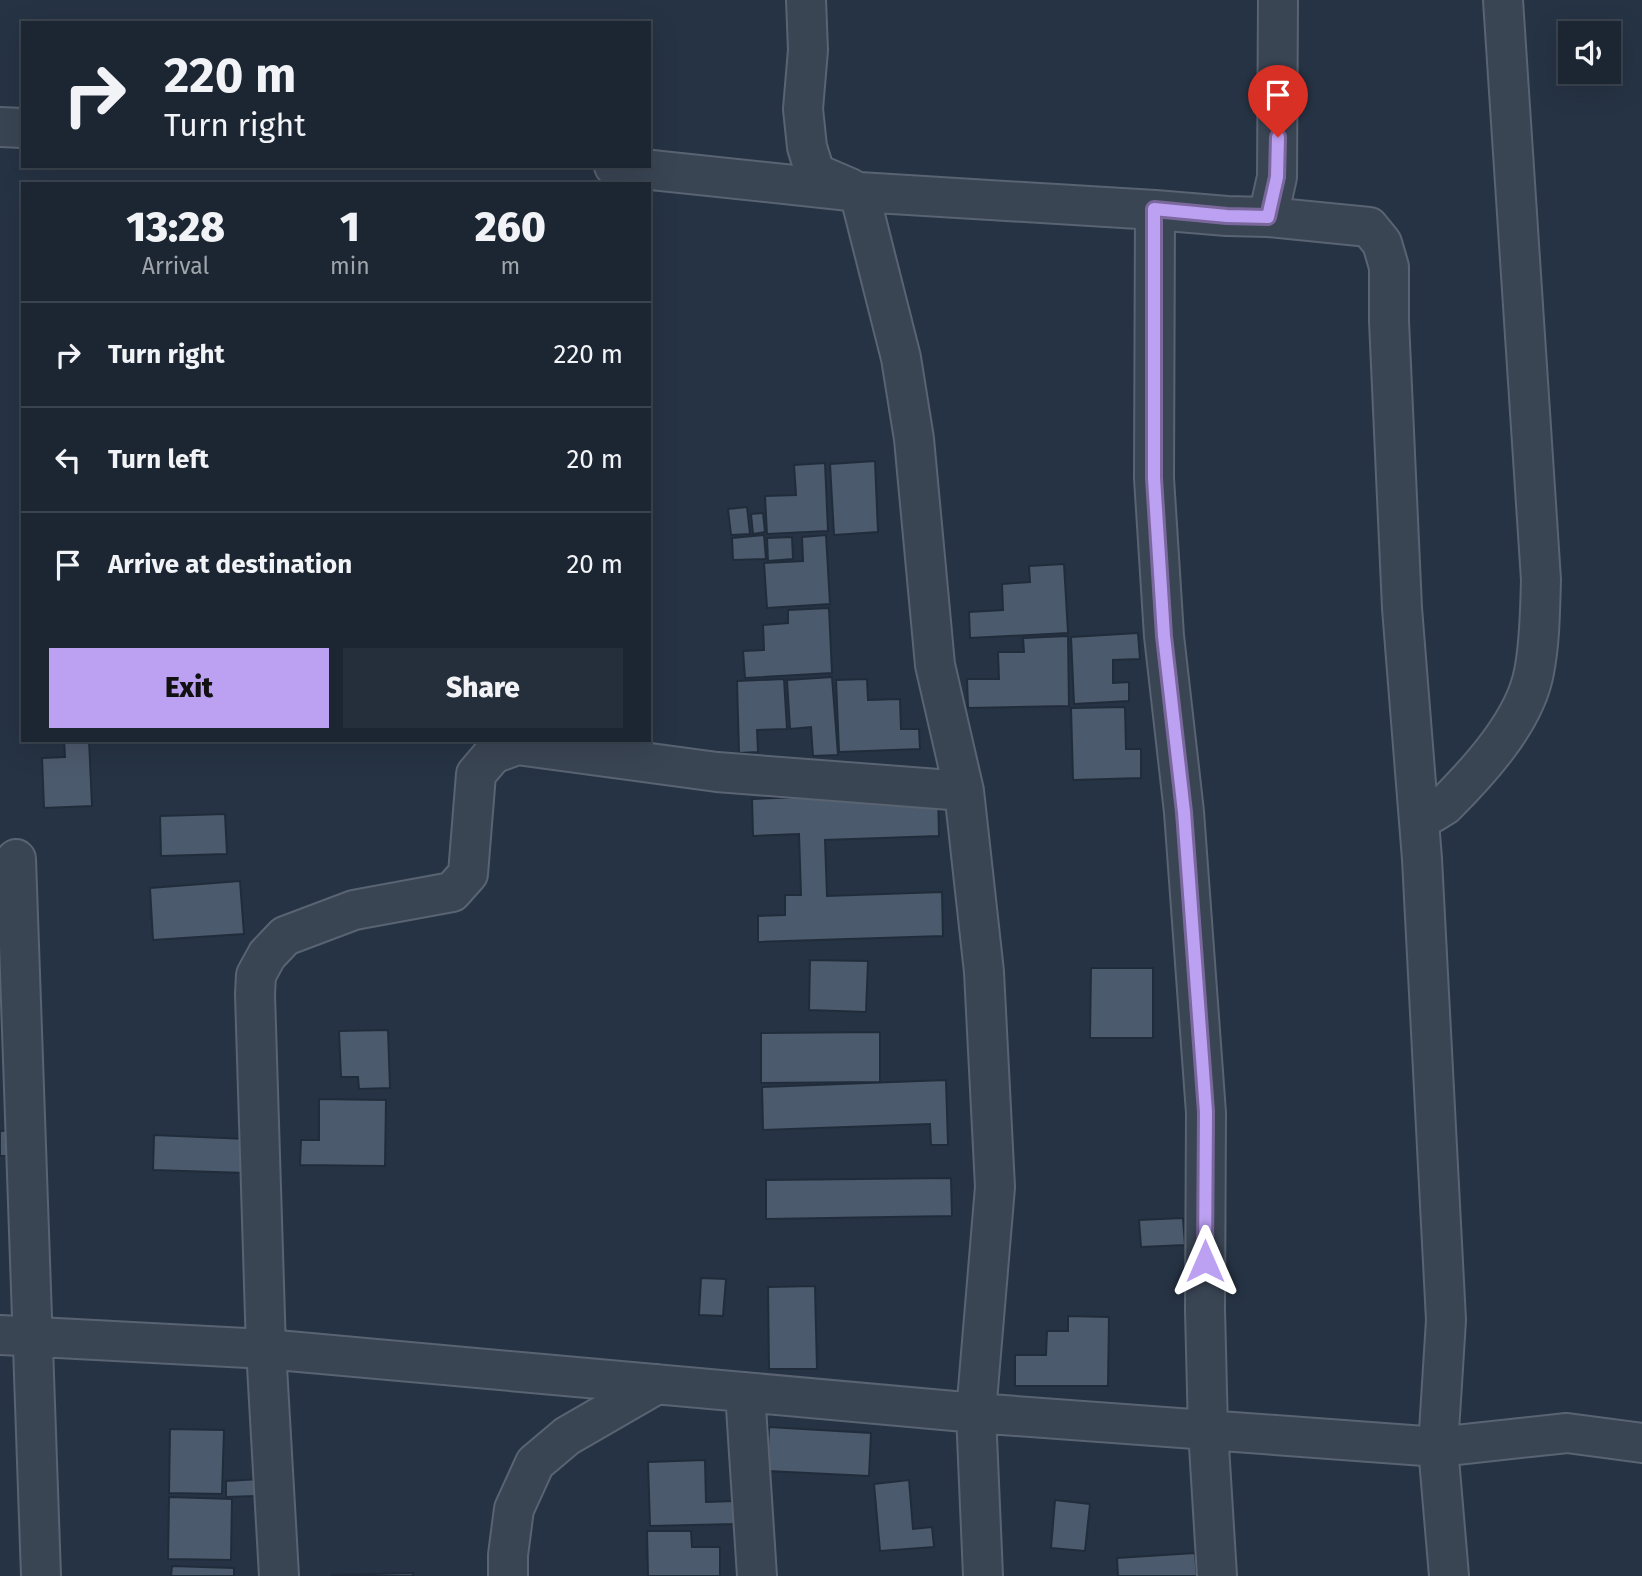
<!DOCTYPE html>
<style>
:root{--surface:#1c2633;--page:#252e3b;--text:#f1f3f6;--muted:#a0a5ac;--line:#3a434e;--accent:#bca0f2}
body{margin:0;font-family:"Fira Sans",sans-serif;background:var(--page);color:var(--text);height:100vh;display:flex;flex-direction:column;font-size:26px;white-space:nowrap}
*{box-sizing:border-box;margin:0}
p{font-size:23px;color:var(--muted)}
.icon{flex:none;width:38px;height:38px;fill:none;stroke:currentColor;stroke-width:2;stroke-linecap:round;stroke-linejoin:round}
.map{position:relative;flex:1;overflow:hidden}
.sheet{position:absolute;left:21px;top:182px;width:630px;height:560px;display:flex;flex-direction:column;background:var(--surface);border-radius:0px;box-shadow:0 7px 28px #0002,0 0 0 2px var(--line)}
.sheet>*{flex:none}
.top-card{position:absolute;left:21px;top:21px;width:630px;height:147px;border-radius:0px;box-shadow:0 7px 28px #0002,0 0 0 2px var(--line);background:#1c2633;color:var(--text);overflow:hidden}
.buttons{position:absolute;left:1558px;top:21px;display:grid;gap:14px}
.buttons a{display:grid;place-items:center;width:63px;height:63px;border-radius:0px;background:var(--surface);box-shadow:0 7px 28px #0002,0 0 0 2px var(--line);font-size:35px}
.pin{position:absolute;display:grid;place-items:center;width:60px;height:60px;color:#fff;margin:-72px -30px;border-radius:50% 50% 50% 0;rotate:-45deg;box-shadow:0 0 7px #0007}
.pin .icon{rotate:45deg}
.me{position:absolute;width:77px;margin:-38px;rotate:0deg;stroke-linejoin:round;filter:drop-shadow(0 0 5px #0008)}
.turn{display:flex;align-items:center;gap:24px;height:147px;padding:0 28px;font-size:32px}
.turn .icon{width:91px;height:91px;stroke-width:2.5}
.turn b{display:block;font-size:49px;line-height:60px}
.eta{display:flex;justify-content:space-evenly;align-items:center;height:119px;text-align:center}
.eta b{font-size:42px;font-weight:800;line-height:49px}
.action{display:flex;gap:14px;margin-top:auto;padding:14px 28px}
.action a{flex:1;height:80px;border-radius:0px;background:var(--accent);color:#111;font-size:28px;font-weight:800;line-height:80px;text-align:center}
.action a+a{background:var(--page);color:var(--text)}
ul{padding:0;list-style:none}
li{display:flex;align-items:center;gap:21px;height:105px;padding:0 28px;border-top:2px solid var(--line)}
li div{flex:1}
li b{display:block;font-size:26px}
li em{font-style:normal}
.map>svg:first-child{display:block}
.building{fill:#4c5a6d;stroke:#212c3b;stroke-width:2}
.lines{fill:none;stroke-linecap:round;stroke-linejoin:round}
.street-casing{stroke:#596371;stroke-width:42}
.street{stroke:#3a4554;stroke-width:38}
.route-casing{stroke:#7a689d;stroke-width:18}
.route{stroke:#bca0f2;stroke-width:12}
</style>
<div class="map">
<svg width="1642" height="1576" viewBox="0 0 1642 1576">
<rect width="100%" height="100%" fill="#263344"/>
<path class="building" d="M875,461L878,532L834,535L830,464Z
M825,463L828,531L767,534L765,496L796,495L794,465Z
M747,507L750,534L731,535L728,509Z
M763,513L765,532L753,534L751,514Z
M764,535L766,559L733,560L732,538Z
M826,535L830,604L767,608L764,563L803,561L802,537Z
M792,537L793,559L768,561L767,538Z
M1064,564L1068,633L970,638L969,612L1003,610L1002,584L1030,582L1029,566Z
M829,608L832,673L745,678L743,651L764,650L763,625L788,623V610Z
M1138,633L1140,659L1113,660V683L1129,682V701L1074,704L1071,637Z
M1068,636L1069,706L968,708L967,679H999L998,652H1024L1023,638Z
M832,677L838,755L813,756L811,727L790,729L787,680Z
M784,679L787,729L757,730L758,752L739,753L737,681Z
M867,679L868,700L900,699L901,729H919L920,749L839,752L836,680Z
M1125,707L1126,749H1141V778L1073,780L1071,708Z
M64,740H89L92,806L44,808L42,758L65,757Z
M938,792L939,836L825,840L827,896L942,892L943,936L758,942V916L785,915V895H801L799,834L753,836L752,799Z
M225,814L227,854L161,856L160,816Z
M240,881L244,934L153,940L150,888Z
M810,960L868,961L866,1012L809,1010Z
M1091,968H1153V1038H1090Z
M388,1030L390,1088L359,1089L358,1077H341L339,1031Z
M880,1032V1082L761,1083V1033Z
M946,1080L948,1145H931L930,1124L763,1130L762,1087Z
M319,1099L386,1100L385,1166L300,1165L301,1140H319Z
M16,1130L17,1156H0V1131Z
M154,1135L247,1139L246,1173L153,1170Z
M951,1178L952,1216L766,1219V1180Z
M1183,1218L1185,1245L1141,1247L1139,1220Z
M701,1278L726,1279L723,1316L699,1315Z
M815,1286L817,1369H769L768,1287Z
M1068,1316L1109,1317L1108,1386H1015V1355H1046L1047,1331H1068Z
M769,1427L871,1433L869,1476L767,1471Z
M170,1429L224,1430L222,1494L169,1493Z
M705,1460L706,1502L735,1501L736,1524L650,1526L648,1462Z
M259,1479V1496L226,1497V1481Z
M909,1480L913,1529L932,1527L934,1547L880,1551L874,1484Z
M169,1497L232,1499L231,1560L168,1559Z
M1055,1500L1090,1504L1085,1551L1051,1548Z
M647,1531H691L692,1547H720V1576H648Z
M1195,1553L1197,1576H1118L1117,1558Z
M172,1566L234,1568V1576H171Z
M413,1573V1576H332V1575Z"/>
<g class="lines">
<g class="street-casing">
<path id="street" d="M806,0L808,50L803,109L807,147L815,173L850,188
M0,127L23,128
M614,166L859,192L1155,210L1227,216L1268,217L1277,177L1278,0
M859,192L901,358L914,439L935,665L964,791L984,972L995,1187L976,1413L983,1576
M1155,210L1154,478L1164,636L1184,812L1206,1113L1205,1310L1208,1430L1217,1576
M1268,217L1369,227L1382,243L1389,267V321L1402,608L1422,859L1446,1320L1438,1447L1449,1576
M1419,815L1432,813L1445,805C1479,771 1525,721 1534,672C1540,642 1540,610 1541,580L1503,0
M16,859L41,1576
M0,1335L266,1349L976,1413L1438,1447L1567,1433L1642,1443
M745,1392L757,1576
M279,1576L266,1349L255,994L256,975L267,955L285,936L354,910L452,892L468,874L476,774L493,754L517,745L717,772L964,791
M508,1576V1555L514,1509L535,1463L567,1436L657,1384"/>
</g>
<use href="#street" class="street"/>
</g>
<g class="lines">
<g class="route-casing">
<path id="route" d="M1205,1261L1206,1112L1184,812L1164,636L1154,478V209L1227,216L1268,217L1277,177L1278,137"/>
</g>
<use href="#route" class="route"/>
</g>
</svg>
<div class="buttons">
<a><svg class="icon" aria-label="sound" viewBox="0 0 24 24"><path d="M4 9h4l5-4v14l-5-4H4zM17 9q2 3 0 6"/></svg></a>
</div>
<div class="pin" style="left:1278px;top:137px;background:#d93025"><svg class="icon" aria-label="arrive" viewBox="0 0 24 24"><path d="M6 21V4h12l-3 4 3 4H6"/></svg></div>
<svg class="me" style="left:1205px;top:1261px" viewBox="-20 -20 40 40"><path d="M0-17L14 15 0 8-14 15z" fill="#bca0f2" stroke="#fff" stroke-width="4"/></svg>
<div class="top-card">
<div class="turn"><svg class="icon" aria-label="right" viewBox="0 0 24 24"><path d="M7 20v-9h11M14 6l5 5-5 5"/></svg><div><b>220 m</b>Turn right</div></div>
</div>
<section class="sheet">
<div class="eta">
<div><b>13:28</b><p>Arrival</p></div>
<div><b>1</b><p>min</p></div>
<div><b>260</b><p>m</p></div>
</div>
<ul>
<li><svg class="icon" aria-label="right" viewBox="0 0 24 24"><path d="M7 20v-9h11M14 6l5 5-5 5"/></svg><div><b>Turn right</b></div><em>220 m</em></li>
<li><svg class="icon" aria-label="left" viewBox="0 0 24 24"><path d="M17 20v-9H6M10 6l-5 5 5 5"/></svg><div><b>Turn left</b></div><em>20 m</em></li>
<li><svg class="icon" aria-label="arrive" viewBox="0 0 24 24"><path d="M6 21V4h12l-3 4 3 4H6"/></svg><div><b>Arrive at destination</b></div><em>20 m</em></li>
</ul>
<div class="action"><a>Exit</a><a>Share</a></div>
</section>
</div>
